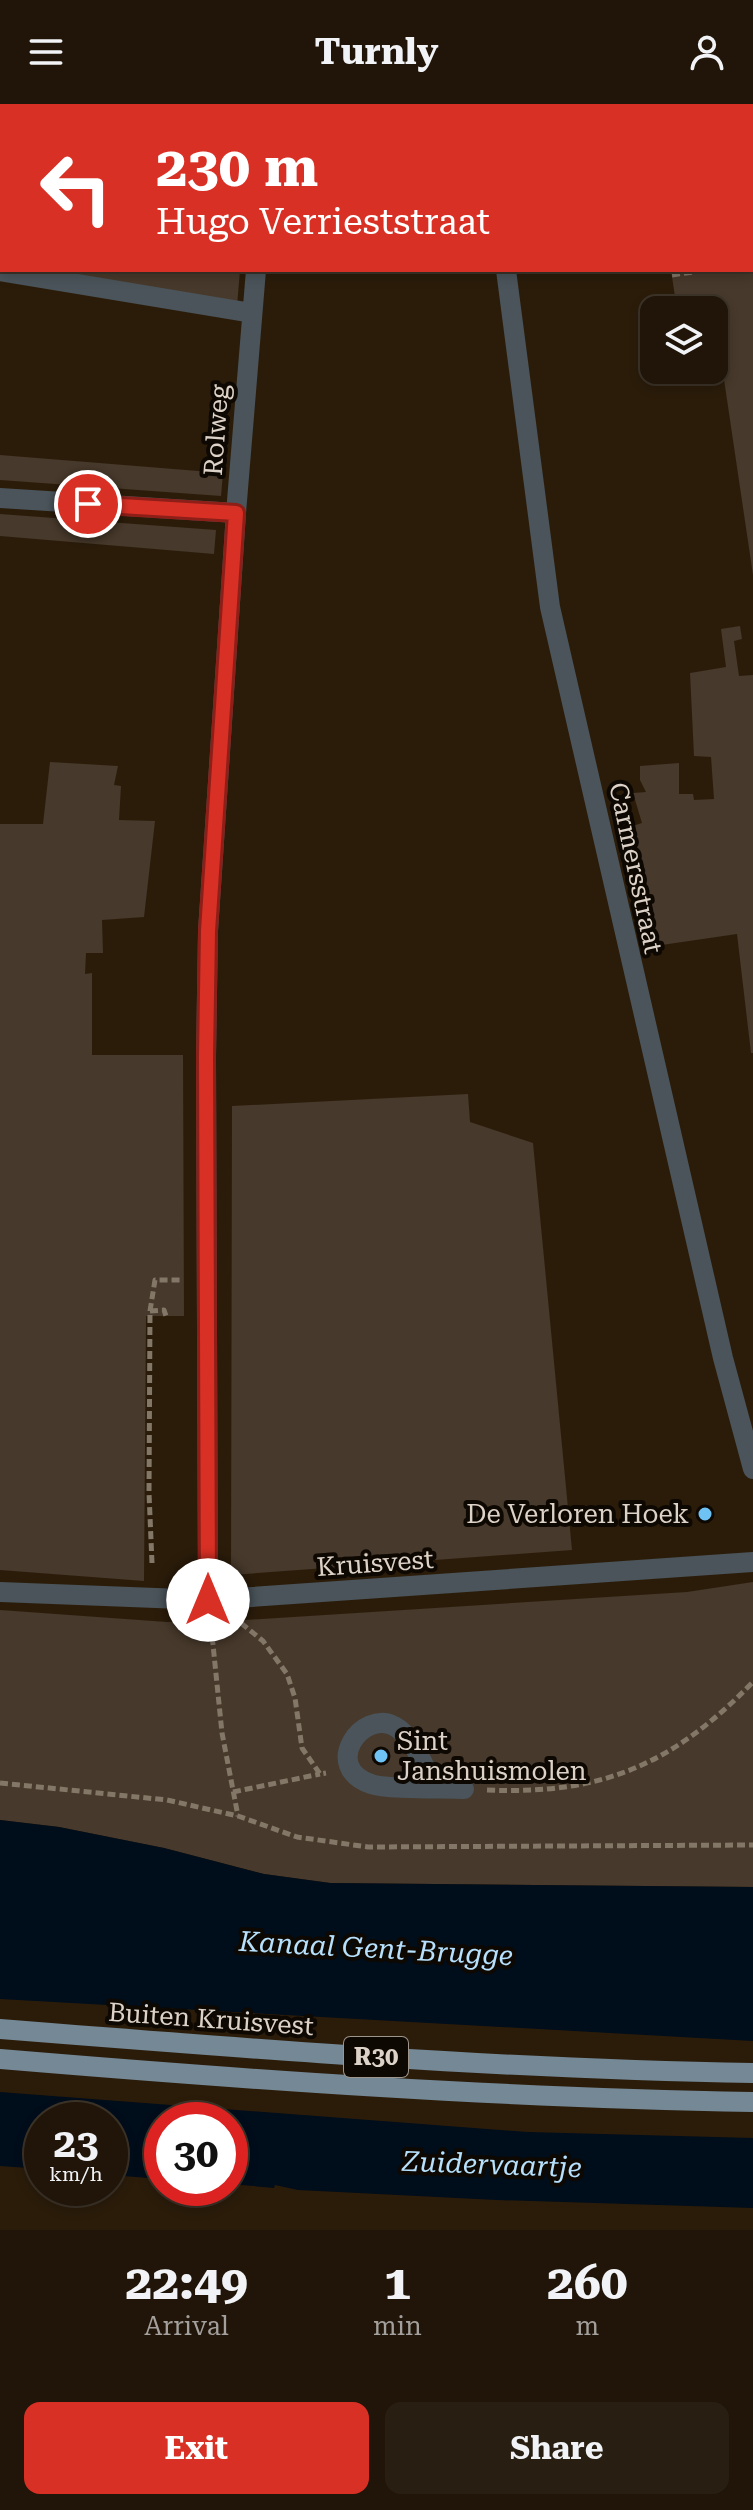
<!DOCTYPE html>
<style>
:root{--surface:#201508;--page:#281e12;--text:#f1f3f6;--muted:#a29f9c;--line:#3d3429;--accent:#d93025}
body{margin:0;font-family:"Roboto Serif",serif;background:var(--page);color:var(--text);height:100vh;display:flex;flex-direction:column;font-size:30px;white-space:nowrap}
*{box-sizing:border-box;margin:0}
p{font-size:26px;color:var(--muted)}
.icon{flex:none;width:44px;height:44px;fill:none;stroke:currentColor;stroke-width:2;stroke-linecap:round;stroke-linejoin:round}
.map{position:relative;height:2126px;overflow:hidden}
.sheet{display:flex;flex-direction:column;background:var(--surface);flex:1}
.sheet>*{flex:none}
.guide{position:absolute;left:0px;top:0px;width:754px;height:168px;box-shadow:0 4px 12px #0003,0 0 0 2px var(--line);background:#d93025;color:#fff;overflow:hidden}
.buttons{position:absolute;left:640px;top:192px;display:grid;gap:16px}
.buttons a{display:grid;place-items:center;width:88px;height:88px;border-radius:16px;background:var(--surface);box-shadow:0 4px 12px #0003,0 0 0 2px var(--line);font-size:40px}
.speed{position:absolute;left:24px;top:1998px;display:flex;gap:16px;font-size:40px;font-weight:700;text-align:center}
.speed>*{display:grid;place-content:center;width:104px;height:104px;border-radius:50%;background:var(--surface);box-shadow:0 4px 12px #0003,0 0 0 2px var(--line);line-height:1}
.speed small{font-size:20px;font-weight:400}
.speed .limit{border:12px solid #d22;background:#fff;color:#111}
.pin{position:absolute;display:grid;place-items:center;width:68px;height:68px;color:#fff;margin:-34px;border:4px solid #fff;border-radius:50%;box-shadow:0 2px 8px #0007}
.me{position:absolute;width:88px;margin:-44px;rotate:0deg;stroke-linejoin:round;filter:drop-shadow(0 0 6px #0008)}
.turn{display:flex;align-items:center;gap:28px;height:168px;padding:0 24px;font-size:36px}
.turn .icon{width:104px;height:104px;stroke-width:2.5}
.turn b{display:block;font-size:56px;line-height:68px}
.eta{display:flex;justify-content:space-evenly;align-items:center;height:136px;text-align:center}
.eta b{font-size:48px;font-weight:700;line-height:56px}
.action{display:flex;gap:16px;margin-top:auto;padding:16px 24px}
.action a{flex:1;height:92px;border-radius:16px;background:var(--accent);color:#fff;font-size:32px;font-weight:700;line-height:92px;text-align:center}
.action a+a{background:var(--page);color:var(--text)}
header{display:flex;justify-content:space-between;align-items:center;height:104px;padding:0 24px;background:var(--surface);font-size:36px;font-weight:700}
.map>svg:first-child{display:block}
.green{fill:#47392b}
.water{fill:#000d1a}
.lines{fill:none;stroke-linecap:round;stroke-linejoin:round}
.path{stroke:#837768;stroke-width:5;stroke-dasharray:8 4;stroke-linecap:butt}
.minor{stroke:#4a545a;stroke-width:20}
.major{stroke:#748896;stroke-width:20}
.route-casing{stroke:#8d1f18;stroke-width:20}
.route{stroke:#d93025;stroke-width:14}
.poi-dot{fill:#6fc2f4;stroke:#0e0803;stroke-width:3}
.labels{text-anchor:middle;stroke-width:8;stroke-linejoin:round;paint-order:stroke}
.shield{fill:#0e0803;stroke:#9e958c;stroke-width:2}
.shield-label{font-size:24px;font-weight:bold;fill:#dcd2c7}
.street-label{font-size:26px;fill:#dcd2c7;stroke:#0e0803}
.poi-label{font-size:26px;fill:#dcd2c7;stroke:#0e0803;text-anchor:end}
.water-label{font-size:28px;font-style:italic;fill:#b6e0fb;stroke:#0e0803}
</style>
<header><svg class="icon" aria-label="menu" viewBox="0 0 24 24"><path d="M4 6h16M4 12h16M4 18h16"/></svg>Turnly<svg class="icon" aria-label="person" viewBox="0 0 24 24"><circle cx="12" cy="8" r="4"/><path d="M4 21q1-7 8-7t8 7"/></svg></header>
<div class="map">
<svg width="753" height="2126" viewBox="0 0 753 2126">
<rect width="100%" height="100%" fill="#2b1c0a"/>
<path class="green" d="M0,0H251L2,2V159Z
M690,0H753V471L714,208L677,206L671,166H752V2Z
M42,166H240L237,202Z
M0,351L223,369L221,392L0,376Z
M0,410L216,426L214,450L0,432Z
M740,522L742,535L734,537L739,572L753,571V949H751L737,830L648,843L620,726L642,719L633,689L646,688L640,676V662L679,659V690H693L694,696L714,695L711,653L694,652L690,569L726,563L721,525Z
M50,658L118,662L114,681L121,682L119,716L155,717L144,813L102,816L103,849H86L85,870L92,869V951H183L184,1212H146L144,1477L0,1466V720H43Z
M468,990L470,1018L533,1039L572,1446L231,1471L232,1002Z
M753,1478V1783L330,1779L264,1770L164,1744L59,1723L0,1716V1506L167,1518L245,1516L687,1488Z"/>
<path class="water" d="M0,1716L59,1723L164,1744L264,1770L330,1779L753,1783V1937L0,1895Z
M0,1988L528,2028L753,2034V2104L497,2096L298,2086L275,2081L274,2084L230,2080V2016H162V2075L110,2071V2016H42V2065L0,2062Z"/>
<g class="lines">
<path class="path" d="M752,157H753
M672,171L707,166
M150,1207L164,1206L166,1212
M152,1459L149,1389L150,1207L155,1176H182
M241,1519L263,1537L287,1570L295,1594L302,1644L320,1670L326,1669
M211,1521L222,1629L238,1712
M0,1679L167,1696L238,1712L297,1733L368,1743L753,1741
M487,1686C603,1691 673,1660 753,1578
M233,1688L320,1670"/>
<path class="minor" d="M483,0L484,2
M271,2V0
M506,166L550,503L723,1254L753,1365
M0,167L252,209
M0,394L236,409
M0,1488L208,1496L753,1458
M208,1496L206,953L208,827L236,409L256,166
M435,1684C425,1666 414,1632 394,1622C362,1605 321,1663 371,1680C388,1686 444,1684 464,1685"/>
<path class="major" d="M0,1925C251,1945 502,1965 753,1969
M0,1955C251,1976 502,1994 753,1998"/>
</g>
<g class="lines">
<g class="route-casing">
<path id="route" d="M88,400L236,409L208,827L206,953L208,1496"/>
</g>
<use href="#route" class="route"/>
</g>
<g class="poi-dot">
<circle cx="705" cy="1410" r="8"/>
<circle cx="381" cy="1652" r="8"/>
</g>
<g class="labels">
<rect class="shield" x="344" y="1933" width="64" height="40" rx="6"/>
<g class="shield-label">
<text x="376" y="1961">R30</text>
</g>
<g class="street-label">
<text transform="translate(216 326) rotate(-86)" y="9">Rolweg</text>
<text transform="translate(636 764) rotate(78)" y="9">Carmersstraat</text>
<text transform="translate(375 1459) rotate(-4)" y="9">Kruisvest</text>
<text transform="translate(211 1915) rotate(4)" y="9">Buiten Kruisvest</text>
</g>
<g class="poi-label">
<text x="689" y="1419">De Verloren Hoek</text>
<text x="397" y="1646" text-anchor="start">Sint<tspan x="397" dy="30">Janshuismolen</tspan></text>
</g>
<g class="water-label">
<text transform="translate(376 1844) rotate(3)" y="10">Kanaal Gent-Brugge</text>
<text transform="translate(492 2060) rotate(2)" y="10">Zuidervaartje</text>
</g>
</g>
</svg>
<div class="buttons">
<a><svg class="icon" aria-label="layers" viewBox="0 0 24 24"><path d="M12 4l9 5-9 5-9-5zM3 14l9 5 9-5"/></svg></a>
</div>
<div class="speed"><div>23<small>km/h</small></div><div class="limit">30</div></div>
<div class="pin" style="left:88px;top:400px;background:#d93025"><svg class="icon" aria-label="arrive" viewBox="0 0 24 24"><path d="M6 21V4h12l-3 4 3 4H6"/></svg></div>
<svg class="me" style="left:208px;top:1496px" viewBox="-20 -20 40 40"><circle r="19" fill="#fff"/><path d="M0-13L10 11 0 6-10 11z" fill="#d93025"/></svg>
<div class="guide">
<div class="turn"><svg class="icon" aria-label="left" viewBox="0 0 24 24"><path d="M17 20v-9H6M10 6l-5 5 5 5"/></svg><div><b>230 m</b>Hugo Verrieststraat</div></div>
</div>
</div>
<section class="sheet">
<div class="eta">
<div><b>22:49</b><p>Arrival</p></div>
<div><b>1</b><p>min</p></div>
<div><b>260</b><p>m</p></div>
</div>
<div class="action"><a>Exit</a><a>Share</a></div>
</section>
